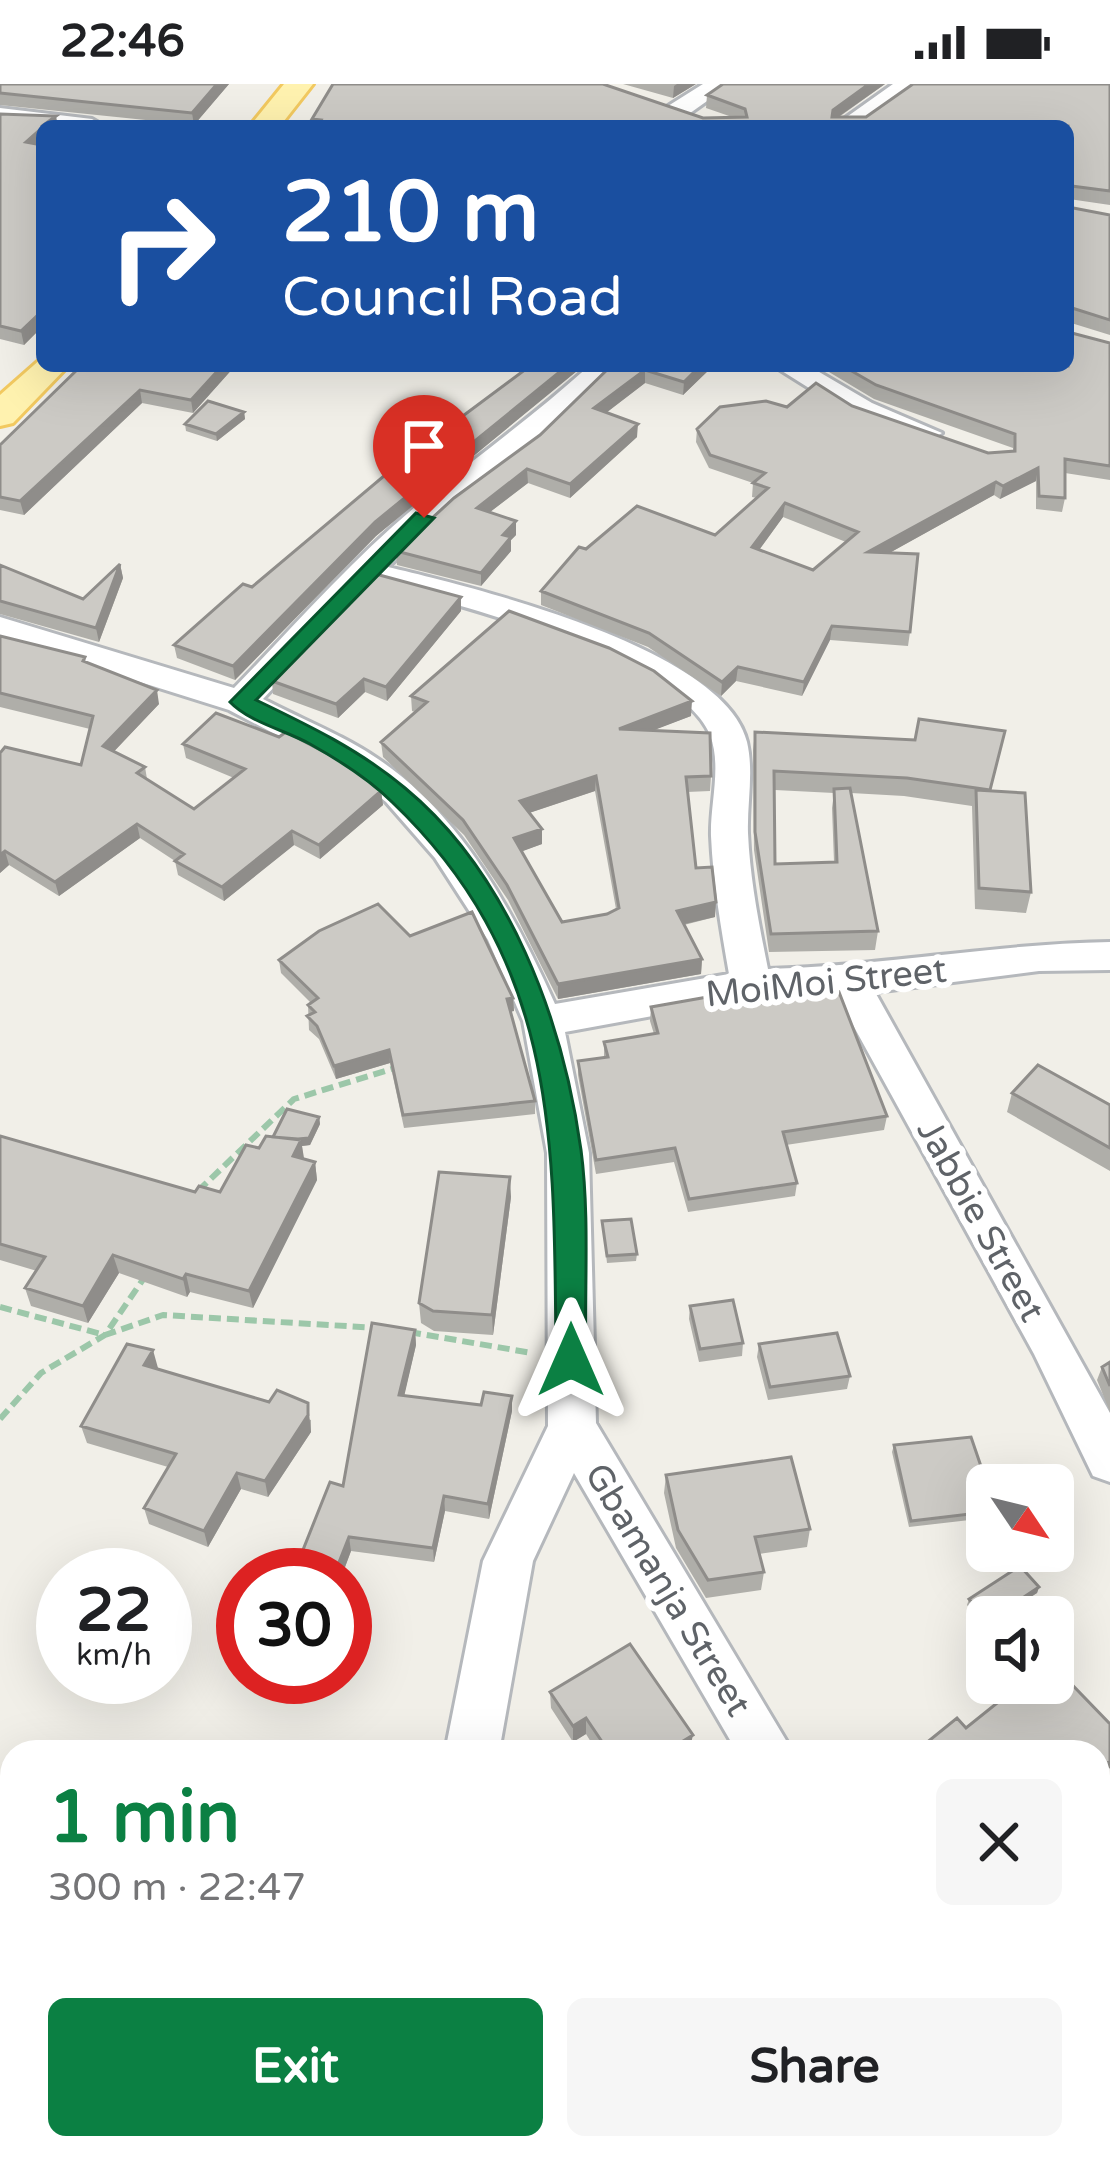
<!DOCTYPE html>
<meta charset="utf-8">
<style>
:root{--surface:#fff;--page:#f6f6f6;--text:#202124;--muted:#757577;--accent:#0b8043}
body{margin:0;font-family:"Varela Round",sans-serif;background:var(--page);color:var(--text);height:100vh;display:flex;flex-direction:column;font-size:45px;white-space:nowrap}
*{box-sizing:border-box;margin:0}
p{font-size:39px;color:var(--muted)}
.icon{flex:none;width:66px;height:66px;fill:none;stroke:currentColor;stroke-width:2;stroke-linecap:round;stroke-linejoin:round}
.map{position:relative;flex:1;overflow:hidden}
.drawer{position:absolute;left:0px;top:1656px;width:1110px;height:420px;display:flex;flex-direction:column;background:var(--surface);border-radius:36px 36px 0 0;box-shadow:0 12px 48px #0002}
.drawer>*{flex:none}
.top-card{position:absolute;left:36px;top:36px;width:1038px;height:252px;border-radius:18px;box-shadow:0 12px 48px #0002;background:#1a4fa0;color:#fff;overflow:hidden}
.needle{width:78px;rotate:125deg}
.buttons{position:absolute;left:966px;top:1380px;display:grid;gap:24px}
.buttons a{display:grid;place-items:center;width:108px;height:108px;border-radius:18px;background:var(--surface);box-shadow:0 12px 48px #0002;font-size:60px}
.speed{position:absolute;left:36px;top:1464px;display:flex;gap:24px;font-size:60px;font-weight:700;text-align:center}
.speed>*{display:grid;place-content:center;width:156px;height:156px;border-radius:50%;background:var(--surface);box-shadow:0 12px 48px #0002;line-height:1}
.speed small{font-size:30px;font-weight:400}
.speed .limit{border:18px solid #d22;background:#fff;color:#111}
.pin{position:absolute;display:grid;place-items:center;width:102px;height:102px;color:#fff;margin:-123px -51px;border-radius:50% 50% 50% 0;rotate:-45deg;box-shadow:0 0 12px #0007}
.pin .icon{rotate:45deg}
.me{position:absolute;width:132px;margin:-66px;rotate:0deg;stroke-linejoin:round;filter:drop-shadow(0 0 9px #0008)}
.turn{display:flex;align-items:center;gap:42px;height:252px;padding:0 48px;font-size:54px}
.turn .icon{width:156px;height:156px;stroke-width:2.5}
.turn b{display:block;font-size:84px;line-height:102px}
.round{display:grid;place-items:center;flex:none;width:126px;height:126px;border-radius:18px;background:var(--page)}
.head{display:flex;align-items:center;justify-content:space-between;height:204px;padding:0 48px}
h1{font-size:72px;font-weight:700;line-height:90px;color:var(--accent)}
.button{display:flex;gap:24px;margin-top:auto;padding:24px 48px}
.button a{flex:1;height:138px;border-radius:18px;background:var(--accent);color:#fff;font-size:48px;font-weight:700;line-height:138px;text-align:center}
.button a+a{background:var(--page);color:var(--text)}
.status{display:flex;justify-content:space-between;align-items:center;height:84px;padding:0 60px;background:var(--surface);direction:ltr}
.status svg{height:33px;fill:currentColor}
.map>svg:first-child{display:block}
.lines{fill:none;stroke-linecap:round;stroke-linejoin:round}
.minor-casing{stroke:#b5b8bc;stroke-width:6}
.major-casing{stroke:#f2c960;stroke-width:6}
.path{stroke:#9cc7a9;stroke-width:6;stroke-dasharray:12 6;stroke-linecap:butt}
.minor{fill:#fff;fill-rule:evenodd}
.major{fill:#fff2af;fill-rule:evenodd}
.wall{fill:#afaea9;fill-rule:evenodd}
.shaded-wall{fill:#8f8d8a}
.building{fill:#cccac5;stroke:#8f8d8a;stroke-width:3;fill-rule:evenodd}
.route{fill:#0b8043;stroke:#07532c;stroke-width:3}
.labels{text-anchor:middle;stroke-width:12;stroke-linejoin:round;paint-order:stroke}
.street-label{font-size:36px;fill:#5f6368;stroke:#fff}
</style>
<div class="status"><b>22:46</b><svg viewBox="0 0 49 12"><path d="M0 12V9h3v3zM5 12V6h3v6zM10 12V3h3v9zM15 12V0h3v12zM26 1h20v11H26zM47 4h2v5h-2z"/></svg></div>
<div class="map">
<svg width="1110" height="2076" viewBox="0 0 1110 2076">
<rect width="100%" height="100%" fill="#f1efe8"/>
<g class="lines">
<g class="minor-casing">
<path id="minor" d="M703,0H731L686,32H668V22Z
M893,0H921L862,42H834Z
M0,24L92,35L104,42L0,38Z
M589,282H620L537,361L452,424L388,483C472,503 725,564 747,658C754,688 747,719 748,749C750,795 759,840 768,885C883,882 995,860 1110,858V886L1039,887L875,908L1110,1329V1398L1093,1392L1034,1270L837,912L751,914L565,948L589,1069L596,1339L793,1668H737L574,1389L533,1477L499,1668H445L483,1477L548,1342L547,1069L523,937L488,856L435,774L386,718L351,690L229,626L0,554V533L234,604C298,538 359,467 431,410C485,367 538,328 589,282ZM372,498C447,517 682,577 710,651C722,682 710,720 711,752C713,798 721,844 729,890L555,920C515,831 462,731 378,675C343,651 301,635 263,615Z
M774,282H809L872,319L942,349L927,358L852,331Z
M349,2064H409L406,2076H346Z
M989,2064H1052L1057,2076H994Z"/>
</g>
<g class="major-casing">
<path id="major" d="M284,0H313L280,42H250Z
M42,274V282H68L13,339L0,342V311Z"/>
</g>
<path class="path" d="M198,1107L294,1015L395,984
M0,1223L105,1251L163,1231L378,1244
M409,1248L532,1269
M0,1335L41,1289L105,1251L144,1194"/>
<use href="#minor" class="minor"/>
<use href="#major" class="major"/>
</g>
<path class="wall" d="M0,0H229L194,41L0,21Z
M623,0H696L673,14Z
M723,0H885L839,33H866L1110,0V121L1069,115L1068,42H312V35L732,33L706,24L707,11Z
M0,30L42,42V59L40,61H42V243L24,261L0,255Z
M1068,123L1110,131V251L1068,238Z
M1110,259V396L1065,389V414L1062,428L1036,425V397L1000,415L994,411L889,469L910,548L908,562L830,556L802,612L736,597L721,612L648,563L541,521V507L586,465L715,451L757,414L752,413L753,399L709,384L696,358L697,345L787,323L852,322L988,369L1013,367V364L874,315L819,282H1068ZM783,433L846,458L813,486L759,466Z
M81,282H235L193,329L142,319L24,431L0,426V361Z
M487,282H583L376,452L235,596L177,574L174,561L252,503L522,288Z
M611,282H713L683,311L645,299L606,329L637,353L570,414L528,399L490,428L516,451L511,456V467L481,502L397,481L396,467L540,351Z
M244,328L245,335L217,357L186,347L185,340Z
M120,480L123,494L99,558L0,530V481L83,515Z
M461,527L387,617L365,608L338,634L273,610L272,597Z
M0,552L85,573L86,579L159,620L114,667L145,683L147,695L194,725L234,694L186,674L183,660L381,707L383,721L320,775L294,761L224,817L178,791L175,777L140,754L59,812L9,781L0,789V669L81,681L90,645L0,623Z
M411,612L691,632L653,646L711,692L710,707L687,708L696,784L715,833L684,841L702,875L701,890L558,915L508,816L464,751L383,673L381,658L415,628L412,627ZM595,707L616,825L607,830L562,838L522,767L542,760V745L529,729Z
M755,648L915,656L990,707L1031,808L1026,829L975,825L972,722L904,712L851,709L878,847L875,866L769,868L754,766L753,666ZM775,706L834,709L832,724L834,778L775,780Z
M410,852L513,914L514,927L510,928L535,1017V1030L404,1044L390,979L336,995L319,955L309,946L308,921L311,919L281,889L279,876Z
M724,920L887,1032L884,1046L786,1061L797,1099L795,1112L688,1128L674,1078L596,1090L578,991V977L604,974V958L654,950L650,937L651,923Z
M1012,1009L1110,1021V1087L1007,1028Z
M319,1033L320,1040L310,1061L302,1062L303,1075L315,1078L317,1096L253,1224L190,1208L187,1213L119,1189L88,1239L31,1222L25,1204L37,1187L0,1176V1052L195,1108H220L259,1064L273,1053Z
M511,1113L493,1251L434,1247L421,1239L419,1219Z
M602,1137L637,1170L636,1177L607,1179Z
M690,1222L743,1259L742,1272L699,1278L689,1235Z
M415,1246L416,1261L404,1311L481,1321L512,1312V1327L489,1435L445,1427L434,1478L351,1467L342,1491L343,1402Z
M759,1260L850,1292L847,1305L768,1316L757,1273Z
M1110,1278V1328L1097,1296L1102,1283Z
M158,1284L157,1285L311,1336V1348L268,1413L241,1405L208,1463L149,1440L144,1424L168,1383L87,1359L81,1342Z
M894,1361L986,1397L987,1434L909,1443L892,1368Z
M666,1391L810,1445L807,1463L759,1470L764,1488L761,1506L706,1514L676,1464L664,1409Z
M1039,1503L1037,1509L987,1533V1542L985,1543L967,1521L969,1515Z
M550,1608L691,1667L597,1668L586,1650L573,1658L551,1624Z
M895,2064H979L986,2076H949L942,2066L928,2076H903Z"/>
<path class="shaded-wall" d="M217,0H229L194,41L192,29Z
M677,0H696L673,14L674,2Z
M869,0H885L831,38L833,26Z
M56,32L58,42H45Z
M42,44V59L28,71L26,58Z
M42,227V243L24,261L21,247Z
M222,282H235L193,329L191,316Z
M567,282H583L376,452L235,596L233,582L375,438Z
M700,282H713L683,311L684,298Z
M645,286V299L594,338V324Z
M140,306L142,319L24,431L20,417Z
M244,328L245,335L217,357L216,350Z
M638,340L637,353L570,414V400Z
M1038,384L1036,397L1000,415L1003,402Z
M527,385L528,399L477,438V424Z
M996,398L994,411L866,482L868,468Z
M785,419L783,433L751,477L752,463Z
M516,437V451L511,456V467L481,502V489L503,451Z
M120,480L123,494L99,558L96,544Z
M461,513V527L387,617L386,603Z
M832,542L830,556L802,612L804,598Z
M738,583L736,597L721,612L722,598Z
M364,595L365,608L338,634L336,620Z
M157,606L159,620L106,676L103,662Z
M692,617L691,632L618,660L619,645Z
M596,692L595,707L520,732V717Z
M381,707L383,721L320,775L319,761Z
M137,740L140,754L59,812L55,798Z
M542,745V760L515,770L514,754Z
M292,747L294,761L224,817L222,803Z
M5,767L9,781L0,789V771Z
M716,818L715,833L676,842L677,827Z
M702,875L701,890L558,915V900Z
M513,914L514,927L507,928V915Z
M389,966L390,979L336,995L334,982Z
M319,1033L320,1040L310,1061L302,1062L304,1074L295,1090L270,1068Z
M315,1078L317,1096L253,1224L249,1207Z
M510,1093L511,1113L493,1251L492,1231Z
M113,1171L119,1189L88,1239L83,1222Z
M186,1190L190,1208L187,1213L183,1195Z
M415,1246L416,1261L401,1326L399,1311Z
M153,1266L158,1284L149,1298L144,1281Z
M512,1312V1327L489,1435L488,1420Z
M308,1319L311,1348L268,1413L265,1397Z
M237,1389L241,1405L208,1463L204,1447Z
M444,1412L445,1427L434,1478L433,1464Z
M349,1453L351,1467L342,1491H334Z
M1039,1503L1037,1509L1001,1533H994Z
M586,1634V1650L573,1658V1642Z
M693,1651L689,1668H665Z
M1110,1677V1684L1098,1694V1687Z
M595,2064H605L572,2076V2073Z"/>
<path class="building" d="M0,0H217L192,29L0,9Z
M333,0H603L703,34L747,33L745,25L707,11L723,0H869L833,26L832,33H866L913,0H1110V107L1071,102L1068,114V42H317L321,36L312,35Z
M0,30L56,32L42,42V44L26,58L42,61V227L21,247L0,242Z
M1068,123L1110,131V236L1072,224L1068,227Z
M1068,248L1110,259V382L1065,375V414L1039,412L1038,384L1003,402L996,398L868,468L918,470L910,548L832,542L804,598L738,583L722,598L649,549L541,507L579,463L586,465L637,422L715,451L768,404L753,399L765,389L710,371L697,345L720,323L766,317L787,323L816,299L852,322L988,369L1015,367V350L876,301L843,282H1068ZM785,419L858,448L813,486L752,463Z
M81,282H222L191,316L140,306L20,417L0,413V361Z
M530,282H567L375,438L233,582L174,561L243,500L252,503L397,381Z
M611,282H700L684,298L645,286L594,324L638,340L570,400L527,385L477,424L516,437L503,451L511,453L481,489L396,467L454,414L540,351Z
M208,317L244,328L216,350L185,340Z
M120,480L96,544L0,517V481L83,515Z
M372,489L461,513L386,603L364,595L336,620L272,597Z
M509,527L609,564L654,587L692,617L619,645L710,649L711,692L686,693L696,784L712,783L716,818L677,827L702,875L558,900L507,801L463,736L381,658L427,618L411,612ZM596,692L619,824L607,830L562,838L514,754L542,745L520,717Z
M0,552L85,573L83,577L157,606L103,662L145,683L137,689L194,725L245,685L183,660L216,629L279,653L286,648L347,680L381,707L319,761L292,747L222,803L175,777L184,770L137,740L55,798L5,767L0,771V669L5,663L81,681L93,632L0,609Z
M919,635L1005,647L990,706L907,694L774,687L775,780L837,778L834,705L850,704L878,847L771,850L755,748V648L915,656Z
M976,706L1025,709L1031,808L979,804Z
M378,820L410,852L472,828L513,914L507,915L535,1017L403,1031L389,966L334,982L317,942L307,932L315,928L308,921L318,914L279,876L319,847Z
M839,908L887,1032L783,1048L797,1099L689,1115L675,1064L596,1076L578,977L608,973L604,958L658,949L651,923L719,911L724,920L749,921Z
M1038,981L1110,1021V1064L1012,1009Z
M287,1025L319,1033L309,1054L298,1055L273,1053Z
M0,1052L195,1108L199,1102L220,1108L246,1061L259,1064L266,1052L301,1056L293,1072L315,1078L249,1207L186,1190L183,1195L113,1171L83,1222L25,1204L45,1173L0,1160Z
M439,1088L510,1093L492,1231L433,1227L419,1219Z
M631,1135L637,1170L607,1172L602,1137Z
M733,1216L743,1259L700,1265L690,1222Z
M372,1239L415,1246L399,1311L481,1321L484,1308L512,1312L488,1420L444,1412L433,1464L349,1453L334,1491H293L330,1398L343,1402Z
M837,1249L850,1292L770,1303L759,1260Z
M127,1260L153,1266L144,1281L269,1318L277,1306L308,1319V1331L265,1397L237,1389L204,1447L144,1424L176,1370L81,1342Z
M1110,1278V1302L1102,1283Z
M971,1353L986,1397L999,1395L1001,1401H987V1428L911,1437L894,1361Z
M791,1373L810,1445L755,1453L764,1488L708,1496L678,1446L666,1391Z
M1020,1482L1039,1503L994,1533H987V1537L969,1515Z
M630,1560L693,1651L665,1668H609L586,1634L573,1642L550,1608Z
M1053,1581L1110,1640V1677L1098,1687V1668H915L957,1634L966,1644L1022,1599H1053Z
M509,2064H595L572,2073L569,2064L550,2076H515Z
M814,2064H830L819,2072Z
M900,2064H941L925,2076H907Z
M946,2064H979L986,2076H954Z"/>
<path class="route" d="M416,429L434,434L256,616C308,641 360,666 405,704C509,790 563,936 581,1066C590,1134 584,1207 586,1276L571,1288L556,1276C554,1061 561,879 392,718C370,696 337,675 310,660C285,646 249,638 230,618Z"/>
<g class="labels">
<g class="street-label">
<text transform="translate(826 897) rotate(-6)" y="13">MoiMoi Street</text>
<text transform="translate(982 1136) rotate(61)" y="13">Jabbie Street</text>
<text transform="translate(669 1505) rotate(59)" y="13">Gbamanja Street</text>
</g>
</g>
</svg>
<div class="buttons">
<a><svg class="needle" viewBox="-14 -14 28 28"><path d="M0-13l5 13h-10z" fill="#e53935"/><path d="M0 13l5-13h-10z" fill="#757577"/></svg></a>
<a><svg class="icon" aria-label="sound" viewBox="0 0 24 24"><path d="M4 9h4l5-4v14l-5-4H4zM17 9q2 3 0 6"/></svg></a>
</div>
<div class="speed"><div>22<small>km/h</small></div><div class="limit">30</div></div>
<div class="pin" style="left:424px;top:434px;background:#d93025"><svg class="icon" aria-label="arrive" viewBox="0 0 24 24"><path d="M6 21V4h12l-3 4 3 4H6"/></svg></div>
<svg class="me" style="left:571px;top:1276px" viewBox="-20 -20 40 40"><path d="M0-17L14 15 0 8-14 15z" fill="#0b8043" stroke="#fff" stroke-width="4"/></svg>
<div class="top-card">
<div class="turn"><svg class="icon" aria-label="right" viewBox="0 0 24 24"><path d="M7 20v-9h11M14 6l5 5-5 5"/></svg><div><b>210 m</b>Council Road</div></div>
</div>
<section class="drawer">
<div class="head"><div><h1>1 min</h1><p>300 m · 22:47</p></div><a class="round"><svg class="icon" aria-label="close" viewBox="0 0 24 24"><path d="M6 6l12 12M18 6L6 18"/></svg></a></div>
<div class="button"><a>Exit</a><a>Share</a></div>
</section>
</div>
